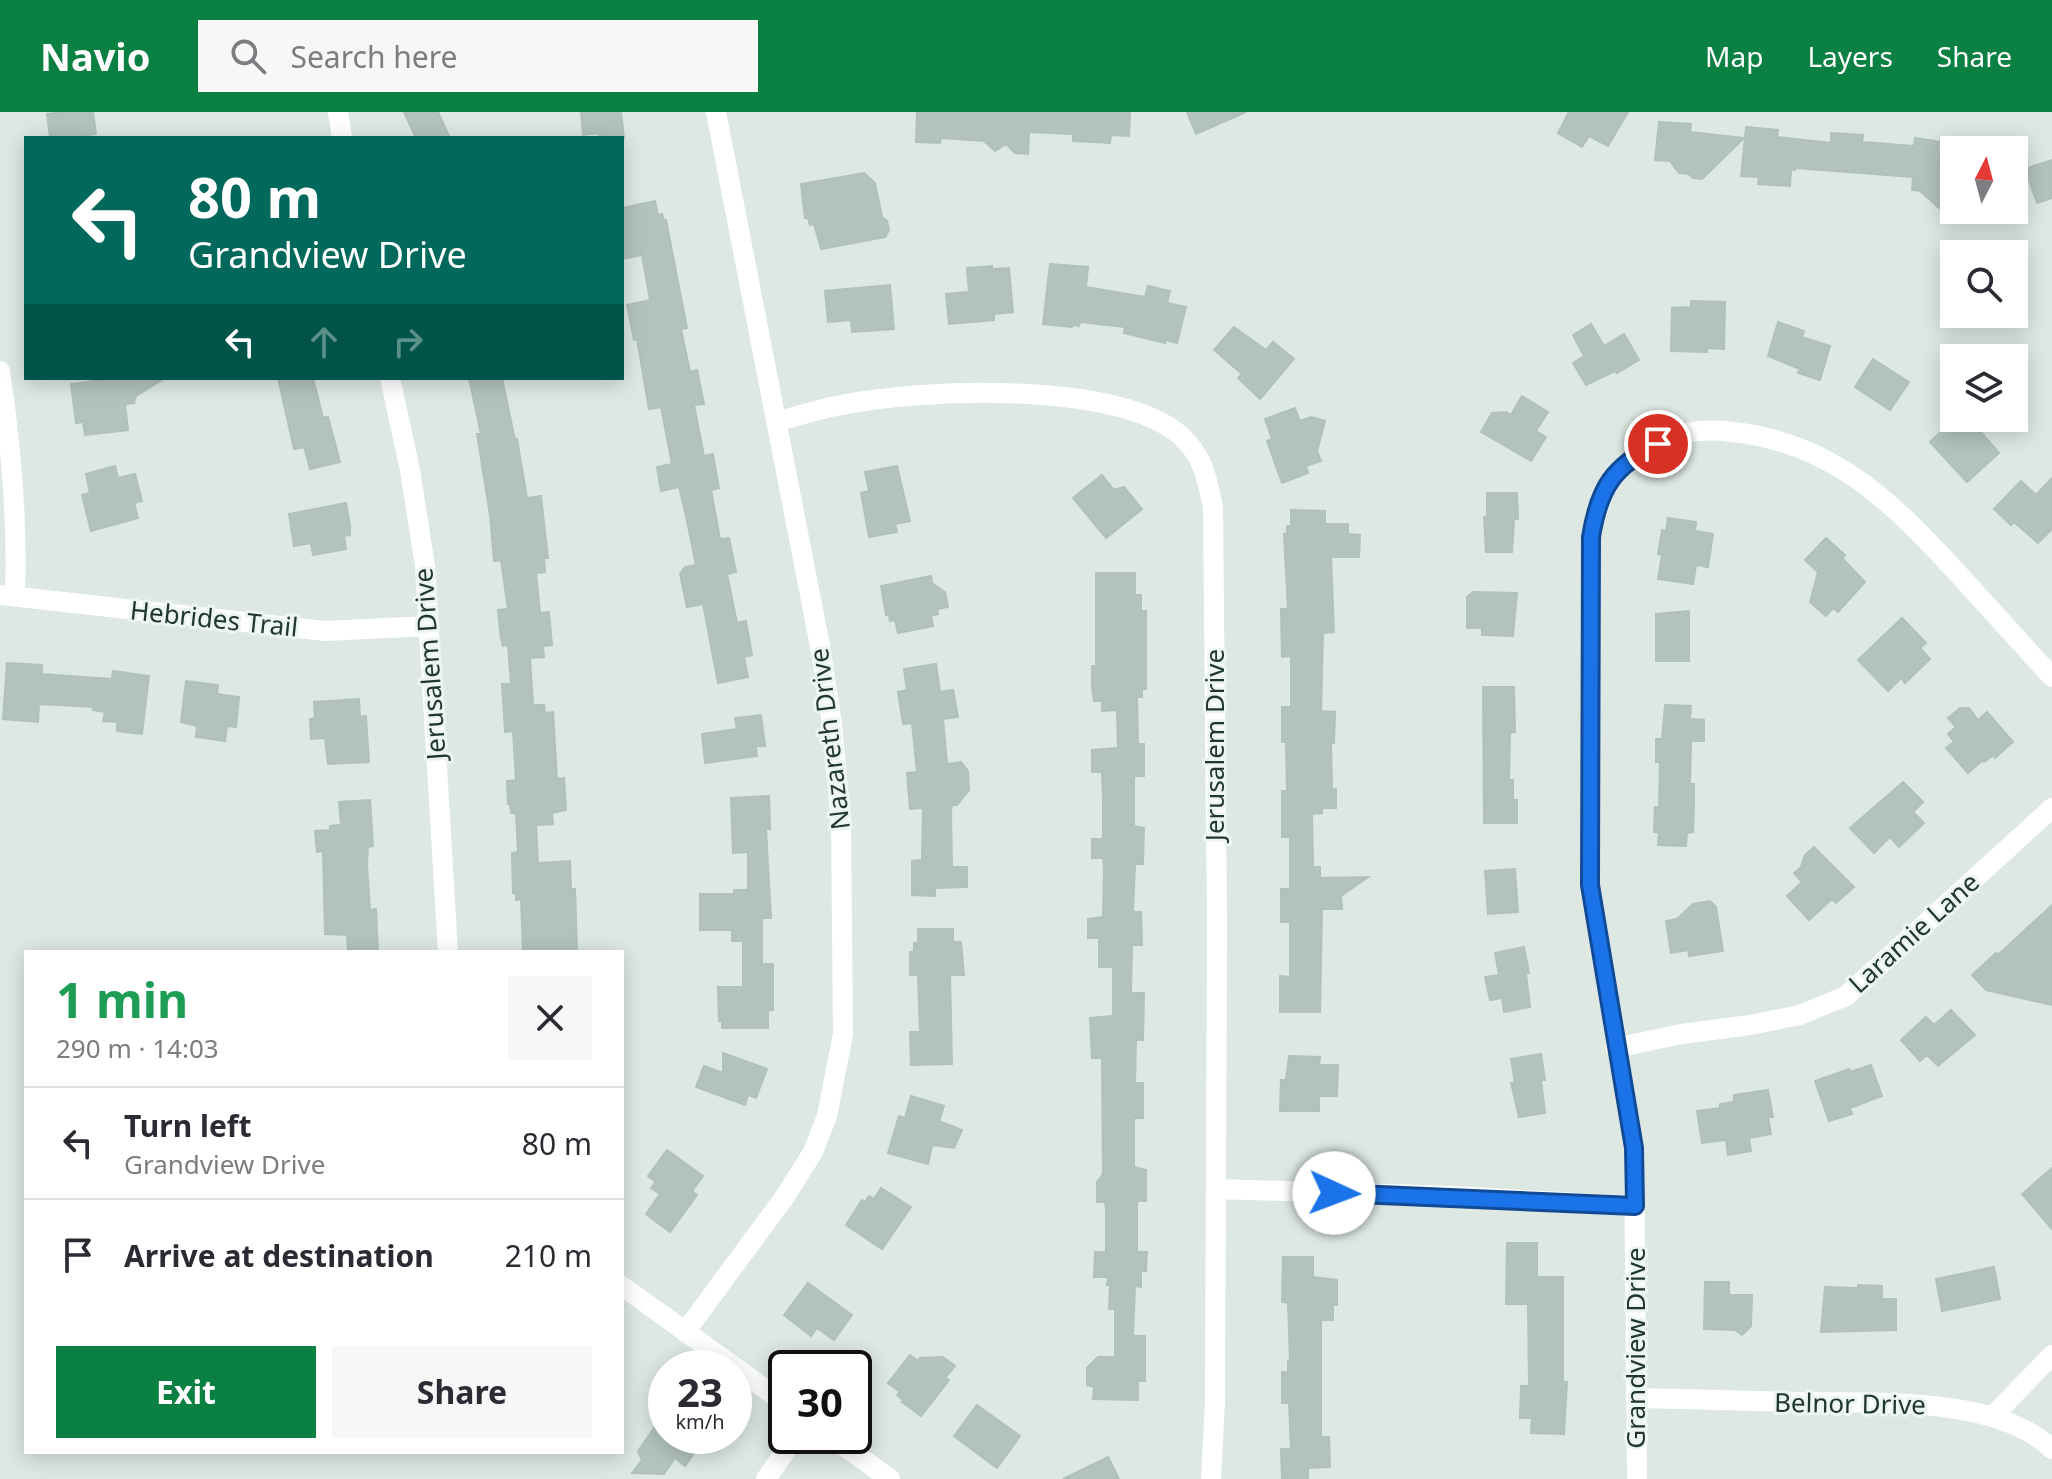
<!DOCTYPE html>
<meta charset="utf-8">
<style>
:root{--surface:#fff;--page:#f7f7f7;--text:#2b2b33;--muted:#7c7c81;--line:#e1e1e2;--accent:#0b8043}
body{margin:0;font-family:"Noto Sans",sans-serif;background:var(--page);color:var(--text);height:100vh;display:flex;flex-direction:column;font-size:30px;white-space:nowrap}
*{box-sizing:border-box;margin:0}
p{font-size:26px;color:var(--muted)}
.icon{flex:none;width:44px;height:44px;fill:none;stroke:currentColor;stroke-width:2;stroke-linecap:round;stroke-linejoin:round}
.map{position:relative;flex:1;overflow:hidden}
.drawer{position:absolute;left:24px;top:838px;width:600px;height:504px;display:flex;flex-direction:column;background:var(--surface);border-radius:0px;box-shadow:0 4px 20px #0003}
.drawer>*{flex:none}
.hud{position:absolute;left:24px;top:24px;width:600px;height:244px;border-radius:0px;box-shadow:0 4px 20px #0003;background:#00695c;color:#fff;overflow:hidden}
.needle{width:52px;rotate:6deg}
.controls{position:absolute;left:1940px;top:24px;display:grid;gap:16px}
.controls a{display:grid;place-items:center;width:88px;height:88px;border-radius:0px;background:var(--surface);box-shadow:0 4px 20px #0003;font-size:40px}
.speed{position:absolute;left:648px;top:1238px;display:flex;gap:16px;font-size:40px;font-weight:700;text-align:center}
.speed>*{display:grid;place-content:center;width:104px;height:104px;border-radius:50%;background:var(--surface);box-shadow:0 4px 20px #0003;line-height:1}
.speed small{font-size:20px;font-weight:400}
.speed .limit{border:4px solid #111;border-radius:12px;background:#fff;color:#111}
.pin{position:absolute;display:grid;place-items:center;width:68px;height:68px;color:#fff;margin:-34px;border:4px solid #fff;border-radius:50%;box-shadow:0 2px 8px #0007}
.me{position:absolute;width:88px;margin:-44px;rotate:92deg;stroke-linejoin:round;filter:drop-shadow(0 0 6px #0008)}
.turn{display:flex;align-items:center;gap:28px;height:168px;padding:0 32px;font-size:36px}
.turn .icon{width:104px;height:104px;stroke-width:2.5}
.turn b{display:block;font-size:56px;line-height:68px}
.lanes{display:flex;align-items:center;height:76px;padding:0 32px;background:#0003;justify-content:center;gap:40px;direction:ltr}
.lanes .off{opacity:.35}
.round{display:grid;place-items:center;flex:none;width:84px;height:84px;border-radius:0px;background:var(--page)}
.overview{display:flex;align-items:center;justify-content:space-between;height:136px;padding:0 32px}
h1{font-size:48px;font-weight:700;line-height:60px;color:#1e9e55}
.cta{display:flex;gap:16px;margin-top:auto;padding:16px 32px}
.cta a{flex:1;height:92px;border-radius:0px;background:var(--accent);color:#fff;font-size:32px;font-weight:700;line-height:92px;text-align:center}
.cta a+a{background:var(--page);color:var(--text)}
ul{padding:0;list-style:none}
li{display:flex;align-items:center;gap:24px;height:112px;padding:0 32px;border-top:2px solid var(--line)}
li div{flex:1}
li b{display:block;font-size:30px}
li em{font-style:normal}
header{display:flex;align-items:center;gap:48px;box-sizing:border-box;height:112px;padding:0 40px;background:var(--accent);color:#fff}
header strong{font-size:38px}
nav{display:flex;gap:44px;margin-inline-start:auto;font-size:28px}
.search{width:560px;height:72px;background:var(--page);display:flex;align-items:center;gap:20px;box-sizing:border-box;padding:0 28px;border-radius:0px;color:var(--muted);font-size:30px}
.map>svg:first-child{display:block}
.building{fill:#b3c3bc;stroke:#b0c1ba;stroke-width:2}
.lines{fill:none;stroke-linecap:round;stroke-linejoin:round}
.street{stroke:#fff;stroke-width:20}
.route-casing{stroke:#114b97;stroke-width:20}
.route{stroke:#1a73e8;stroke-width:14}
.labels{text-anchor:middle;stroke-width:6;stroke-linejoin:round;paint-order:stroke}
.street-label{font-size:26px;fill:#203730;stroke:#edf5f1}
</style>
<header>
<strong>Navio</strong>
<div class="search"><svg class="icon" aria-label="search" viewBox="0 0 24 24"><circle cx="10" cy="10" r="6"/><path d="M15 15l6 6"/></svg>Search here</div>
<nav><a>Map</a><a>Layers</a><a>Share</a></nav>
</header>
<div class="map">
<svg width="2052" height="1367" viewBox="0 0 2052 1367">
<rect width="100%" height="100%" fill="#dde8e3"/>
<path class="building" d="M66,0H93L96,22L83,24L84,26H50L47,2Z
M404,0H438L450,26H416Z
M581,0H621L624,26H599V21L583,23Z
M917,0H1130L1129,24L1111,23L1110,31L1073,29V22L1029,20L1028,42L1015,41L1006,32L995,39L984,29L941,26L940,31L916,30Z
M1187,0H1246L1196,22Z
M1569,0H1628L1608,34L1589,24L1582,35L1558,21Z
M1659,10L1691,12L1690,20L1744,26L1702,67L1693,66L1689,62L1679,61L1670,49L1655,48Z
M1746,15L1778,18L1777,25L1831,31V21L1863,23L1862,30L1914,34L1915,26L1954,32V92L1939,96L1920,79L1912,78L1913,65L1795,56V58H1791L1790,74L1758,72L1759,65L1741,64Z
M2052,48V86L2037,91L2025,57Z
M864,61L875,71L882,105L887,109L889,118L885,125L821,137L814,112L810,113L808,106H805L801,72Z
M655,89L658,103L662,102L664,109L666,108L687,216L681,217L690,260L697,258L704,292L694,293L704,344L713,342L719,376L711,378L720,427L729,426L736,460L727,462L737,511L746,509L752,543L744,545L748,565L718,571L703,492L687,495L680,462L685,455L696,453L686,404L679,375L661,379L657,355L672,352L661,295L649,297L637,227L634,228L627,193L650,188L642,143L622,147V96Z
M1050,152L1088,155L1086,175L1145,185L1148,174L1170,179L1167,191L1186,195L1177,231L1165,228V231L1124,221L1125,215L1080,210L1079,214L1073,213L1072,215L1043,212Z
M992,154V157L1009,156L1013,200L994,202V208L949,212L946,182L969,180L967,156Z
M890,173L894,217L852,220L851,208L828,210L825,179Z
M1691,189L1725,190L1724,237L1707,236V240L1671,239L1672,196L1691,195Z
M1778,210L1804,219L1802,225L1830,234L1820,268L1798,261L1800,257L1768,244Z
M1591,212L1604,234L1624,222L1639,248L1617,261L1615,259L1586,273L1573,251L1584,244L1573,223Z
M1234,215L1266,238L1273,230L1294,247L1260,287L1238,266L1242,262L1214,238Z
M1873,247L1909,270L1890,298L1855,275Z
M115,266H165L136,284L134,291L125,292L128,318L85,323L83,310L76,311L71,272Z
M278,266H313L323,306L328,305L340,350L310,357L304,335L294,337Z
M469,266H502L515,328L517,327L527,386L541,384L548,446H544L545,460L536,461L540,501L549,500L552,533L543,534L544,545L530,546L533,593H544L545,601L553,600L557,667L564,666L566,698L552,701L553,712L536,713L538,751L570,749L571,777H575L577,840H523L521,787L516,788V781H513L512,741L518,740L516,701H511L510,692H508L507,669L516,668L513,619L505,620L502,572H511L508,533L503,534L501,527L498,498L508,497L501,448L494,449L490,403L477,322H481Z
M1522,284L1548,300L1536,319L1546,325L1531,349L1481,320L1492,301L1506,300L1511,303Z
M1295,296L1300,309L1311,305L1325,309L1317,339L1321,349L1306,354L1308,361L1282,371L1267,329L1272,327L1265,307Z
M1955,306H1959L1969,316L1974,312L1999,341L1967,370L1930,330Z
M115,354L118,366L135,362L142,389L134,391L138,406L91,419L82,383L90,381L86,362Z
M897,354L910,409L895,412L897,420L869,425L861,381L869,379L865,360Z
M1102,363L1114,378L1124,375L1142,397L1106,426L1073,386Z
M2052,366V417L2038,431L2014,410L2011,413L1994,397L2021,369L2036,383Z
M1487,381H1517L1518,407H1514L1512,440H1486L1484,405H1487Z
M346,391L350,414V423L344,424L346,437L313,443L311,431L294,434L289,402Z
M1291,398L1325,399V412H1348V422L1360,423L1359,445H1331L1334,520L1323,521L1321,599L1335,600L1334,631H1331L1332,677H1336V696H1322V701L1312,702L1313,755H1320V766L1368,765L1341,784L1342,797H1322L1320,900H1280V864L1290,865V810H1281V777H1290V725H1282V679H1287L1286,630H1282V595H1291V544L1282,545L1281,497H1288L1284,422H1287V414H1291Z
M1668,406L1696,410L1695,419L1713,422L1708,455L1696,453L1693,472L1658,467L1662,443L1658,442L1662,418L1666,419Z
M1826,426L1845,443L1842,446L1865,470L1838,500L1833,496L1826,504L1810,490L1818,460L1805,448Z
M1096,461H1135V483H1141V499H1146V577H1142V585H1137L1138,632H1144V664H1134V714L1144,716L1143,752H1135L1133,800H1141L1142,833H1132L1131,881H1144L1143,928H1136L1135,971H1143V1006H1134V1055L1146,1058V1089H1137V1140H1147L1146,1159H1141V1175L1135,1174L1133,1224H1145V1269H1138V1288L1093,1287L1094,1275L1087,1273V1256L1098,1245H1115V1197H1109L1110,1173H1107L1108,1165H1094L1095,1140H1106V1097L1105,1090H1097V1070L1103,1062L1102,946H1092L1090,906L1113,904V855H1099V826H1088V807L1103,805L1104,757L1103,746H1092V727H1103V686L1102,660H1092V638L1118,636L1117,598L1102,599V589H1094L1092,575V554H1096Z
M931,464L932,471L945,480L948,495L937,497L938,502L931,504L933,514L898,521L895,508L890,509L889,502L886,503L881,474Z
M1473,480L1517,481L1513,524L1482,523V516H1467V485Z
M1689,499V549H1656V502Z
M1902,506L1926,531L1920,536L1930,547L1905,571L1901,566L1888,579L1858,548Z
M7,551L42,553V562L112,567L113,559L149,564L142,622L117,619V610L103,609L105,600L93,598L94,595L39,592L38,610L3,607Z
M936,552L940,580L953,578L958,605L943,607L947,652L961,650L968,659L969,678L957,693H952L951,699L952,755H967V775L935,776V784L912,783V749L922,748L923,696L910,697L907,661L917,660L912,611L903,612L898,580L907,578L904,557Z
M186,569L218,573L217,582L239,585L236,615L227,614L225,629L196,625L197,614L181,610Z
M1483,575H1514L1515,620L1510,621L1509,668H1513V688H1517V711H1484Z
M359,587L360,605L366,604L369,650L328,652L325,626L311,627L310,607L315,606L314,590Z
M1665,593L1691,594L1690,607L1704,608V629H1691L1690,672H1694V693L1693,720L1687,721L1686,734L1658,733L1659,720H1654L1655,695H1659L1660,650H1656V627H1662Z
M1960,596H1969L1978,608L1987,600L2013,630L1995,646L1993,643L1984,650L1983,648L1968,661L1946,636L1954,630L1948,622L1956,615L1948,606Z
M761,603L765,634H756L757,644L705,651L702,622L737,617L735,606Z
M1903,670L1923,690L1913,700L1924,711L1899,735L1890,725L1874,741L1850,716Z
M769,684L770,717H766L771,806H762V852H773V898H768V916H722V909H719L718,875H743V829H732V818H700V782H734V778H748V740L733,741L731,686Z
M370,688L373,734L368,735L367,753L370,798L376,797L378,840H348L347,823L325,822L323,739L317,740L315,719L330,718V714L341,713L339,690Z
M1814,735L1854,775L1836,791L1832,787L1809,808L1787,784L1802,770L1794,761L1801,755L1805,743Z
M1515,757L1518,800L1488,802L1485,759Z
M1710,789L1716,795L1723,839L1689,844L1688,838L1671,841L1666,809L1677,807L1693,792Z
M2052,793V893L1986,878L1972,863L1996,841L1998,843Z
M918,817H953V830H961L964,863H950L952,952L911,953L910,920H920L918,863H910V840H914V831H918Z
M1524,835L1529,861H1526L1530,895L1504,900L1502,886L1490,888L1485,865L1499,863L1495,841Z
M1951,898L1975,923L1938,954L1927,943L1920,949L1901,928L1926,905L1934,913Z
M723,941L767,957L756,986L748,983L745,993L696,975L704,954L723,961Z
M1541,942L1545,968H1541L1545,1001L1519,1005L1511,971H1515L1511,947Z
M1289,944L1320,945L1319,953H1338L1337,984H1319V999H1280L1281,968H1286Z
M1871,953L1882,984L1850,996L1852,1002L1829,1009L1815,969L1849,957L1850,960Z
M1768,978L1773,1005H1768L1771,1022L1749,1026L1751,1039L1728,1043L1726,1028L1702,1031L1697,999L1720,996V992L1734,990V983Z
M911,984L944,994L939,1009L962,1018L954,1036L932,1033L928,1052L888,1041L899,1004L905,1006Z
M667,1038L703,1064L692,1079L697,1083L670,1120L646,1102L660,1082L651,1076L656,1070L648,1064Z
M2052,1056V1117L2022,1082Z
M881,1076L911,1095L882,1137L846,1113L862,1088L865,1090L869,1084L874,1087Z
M1507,1131H1537V1165H1563V1270H1567L1564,1322L1531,1321L1532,1306H1520L1521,1274H1529L1528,1192H1506Z
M1283,1145H1313V1165L1337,1168V1193H1333V1208H1321V1325H1329L1330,1355L1308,1356V1367H1282L1281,1337H1291L1289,1291H1282V1260H1288V1249H1290L1288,1191L1282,1190Z
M1994,1155L2000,1187L1942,1199L1936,1167Z
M1705,1170H1729V1183H1752L1751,1214L1742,1223L1735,1218L1704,1217Z
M808,1171L852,1203L834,1228L817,1216L811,1224L784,1203Z
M1858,1173L1882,1174V1187H1896V1218L1821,1220L1825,1175L1858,1176Z
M910,1243L918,1249L920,1246L943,1245L955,1254L945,1266L949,1268L921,1304L902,1290L904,1289L897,1283L900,1280L888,1271Z
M977,1293L1020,1324L997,1356L954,1324Z
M666,1299V1324H706L685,1354L675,1346L664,1362L632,1361L642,1348L638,1339Z
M1108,1345L1119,1367H1063Z"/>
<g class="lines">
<path class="street" d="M338,0L342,26
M0,259C11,333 18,408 15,484
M390,266L410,358L425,454L448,840
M776,310C797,304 819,297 841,293C920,277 1118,268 1181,324C1204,345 1207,367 1213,395L1217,811L1215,1290L1211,1367
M0,483L325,519L429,514
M1616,936L1681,922L1750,913L1800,903L1846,884L2052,696
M1217,1077L1451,1084L1635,1094
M622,1174L786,1292
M685,1220L784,1086L813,1040L827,1004L843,922L841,710L832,612L820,534L716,0
M1637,1286C1691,1287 1744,1289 1797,1290C1872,1292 1994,1282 2052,1337
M1992,1305L2052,1243
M830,1324L890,1367
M766,1367L796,1324
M1637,1367L1634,1036L1590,773L1591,425C1601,372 1615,353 1663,329C1685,318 1709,317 1733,320C1836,331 1897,395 1962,466C1992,499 2022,532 2052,565"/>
</g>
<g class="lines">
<g class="route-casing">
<path id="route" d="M1334,1081L1635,1094L1634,1036L1590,773L1591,425C1599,376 1613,354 1658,332"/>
</g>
<use href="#route" class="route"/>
</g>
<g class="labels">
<g class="street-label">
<text transform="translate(214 507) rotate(6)" y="9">Hebrides Trail</text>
<text transform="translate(430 552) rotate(-94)" y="9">Jerusalem Drive</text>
<text transform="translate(830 627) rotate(-97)" y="9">Nazareth Drive</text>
<text transform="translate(1215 633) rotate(-90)" y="9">Jerusalem Drive</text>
<text transform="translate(1914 821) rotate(-42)" y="9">Laramie Lane</text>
<text transform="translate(1636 1236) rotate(-90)" y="9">Grandview Drive</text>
<text transform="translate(1850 1292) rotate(1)" y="9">Belnor Drive</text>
</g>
</g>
</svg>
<div class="controls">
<a><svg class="needle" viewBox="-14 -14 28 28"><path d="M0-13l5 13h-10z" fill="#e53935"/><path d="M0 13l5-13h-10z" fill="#7c7c81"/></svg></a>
<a><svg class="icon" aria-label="search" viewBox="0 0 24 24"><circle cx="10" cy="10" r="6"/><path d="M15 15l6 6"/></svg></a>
<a><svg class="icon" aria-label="layers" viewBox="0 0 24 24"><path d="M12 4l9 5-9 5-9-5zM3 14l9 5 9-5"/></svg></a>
</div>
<div class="speed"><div>23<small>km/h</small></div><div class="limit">30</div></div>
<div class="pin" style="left:1658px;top:332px;background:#d93025"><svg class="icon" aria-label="arrive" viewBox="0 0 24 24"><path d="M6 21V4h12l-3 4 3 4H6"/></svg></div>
<svg class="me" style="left:1334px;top:1081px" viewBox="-20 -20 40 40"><circle r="19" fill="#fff"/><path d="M0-13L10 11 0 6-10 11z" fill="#1a73e8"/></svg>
<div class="hud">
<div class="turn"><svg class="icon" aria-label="left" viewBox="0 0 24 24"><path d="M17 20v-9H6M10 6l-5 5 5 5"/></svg><div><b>80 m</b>Grandview Drive</div></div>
<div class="lanes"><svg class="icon" aria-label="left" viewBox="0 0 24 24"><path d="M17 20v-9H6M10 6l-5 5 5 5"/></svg><svg class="icon off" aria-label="ahead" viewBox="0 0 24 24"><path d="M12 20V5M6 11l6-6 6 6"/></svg><svg class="icon off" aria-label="right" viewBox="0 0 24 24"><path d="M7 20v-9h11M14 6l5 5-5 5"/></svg></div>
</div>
<section class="drawer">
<div class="overview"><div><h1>1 min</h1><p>290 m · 14:03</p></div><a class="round"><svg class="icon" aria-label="close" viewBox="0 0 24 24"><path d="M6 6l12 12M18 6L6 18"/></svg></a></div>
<ul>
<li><svg class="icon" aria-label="left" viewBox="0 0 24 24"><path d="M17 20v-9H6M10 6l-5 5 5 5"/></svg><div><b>Turn left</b><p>Grandview Drive</p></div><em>80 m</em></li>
<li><svg class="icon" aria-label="arrive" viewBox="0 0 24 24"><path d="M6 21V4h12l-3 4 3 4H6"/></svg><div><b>Arrive at destination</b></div><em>210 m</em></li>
</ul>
<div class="cta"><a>Exit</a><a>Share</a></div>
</section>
</div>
